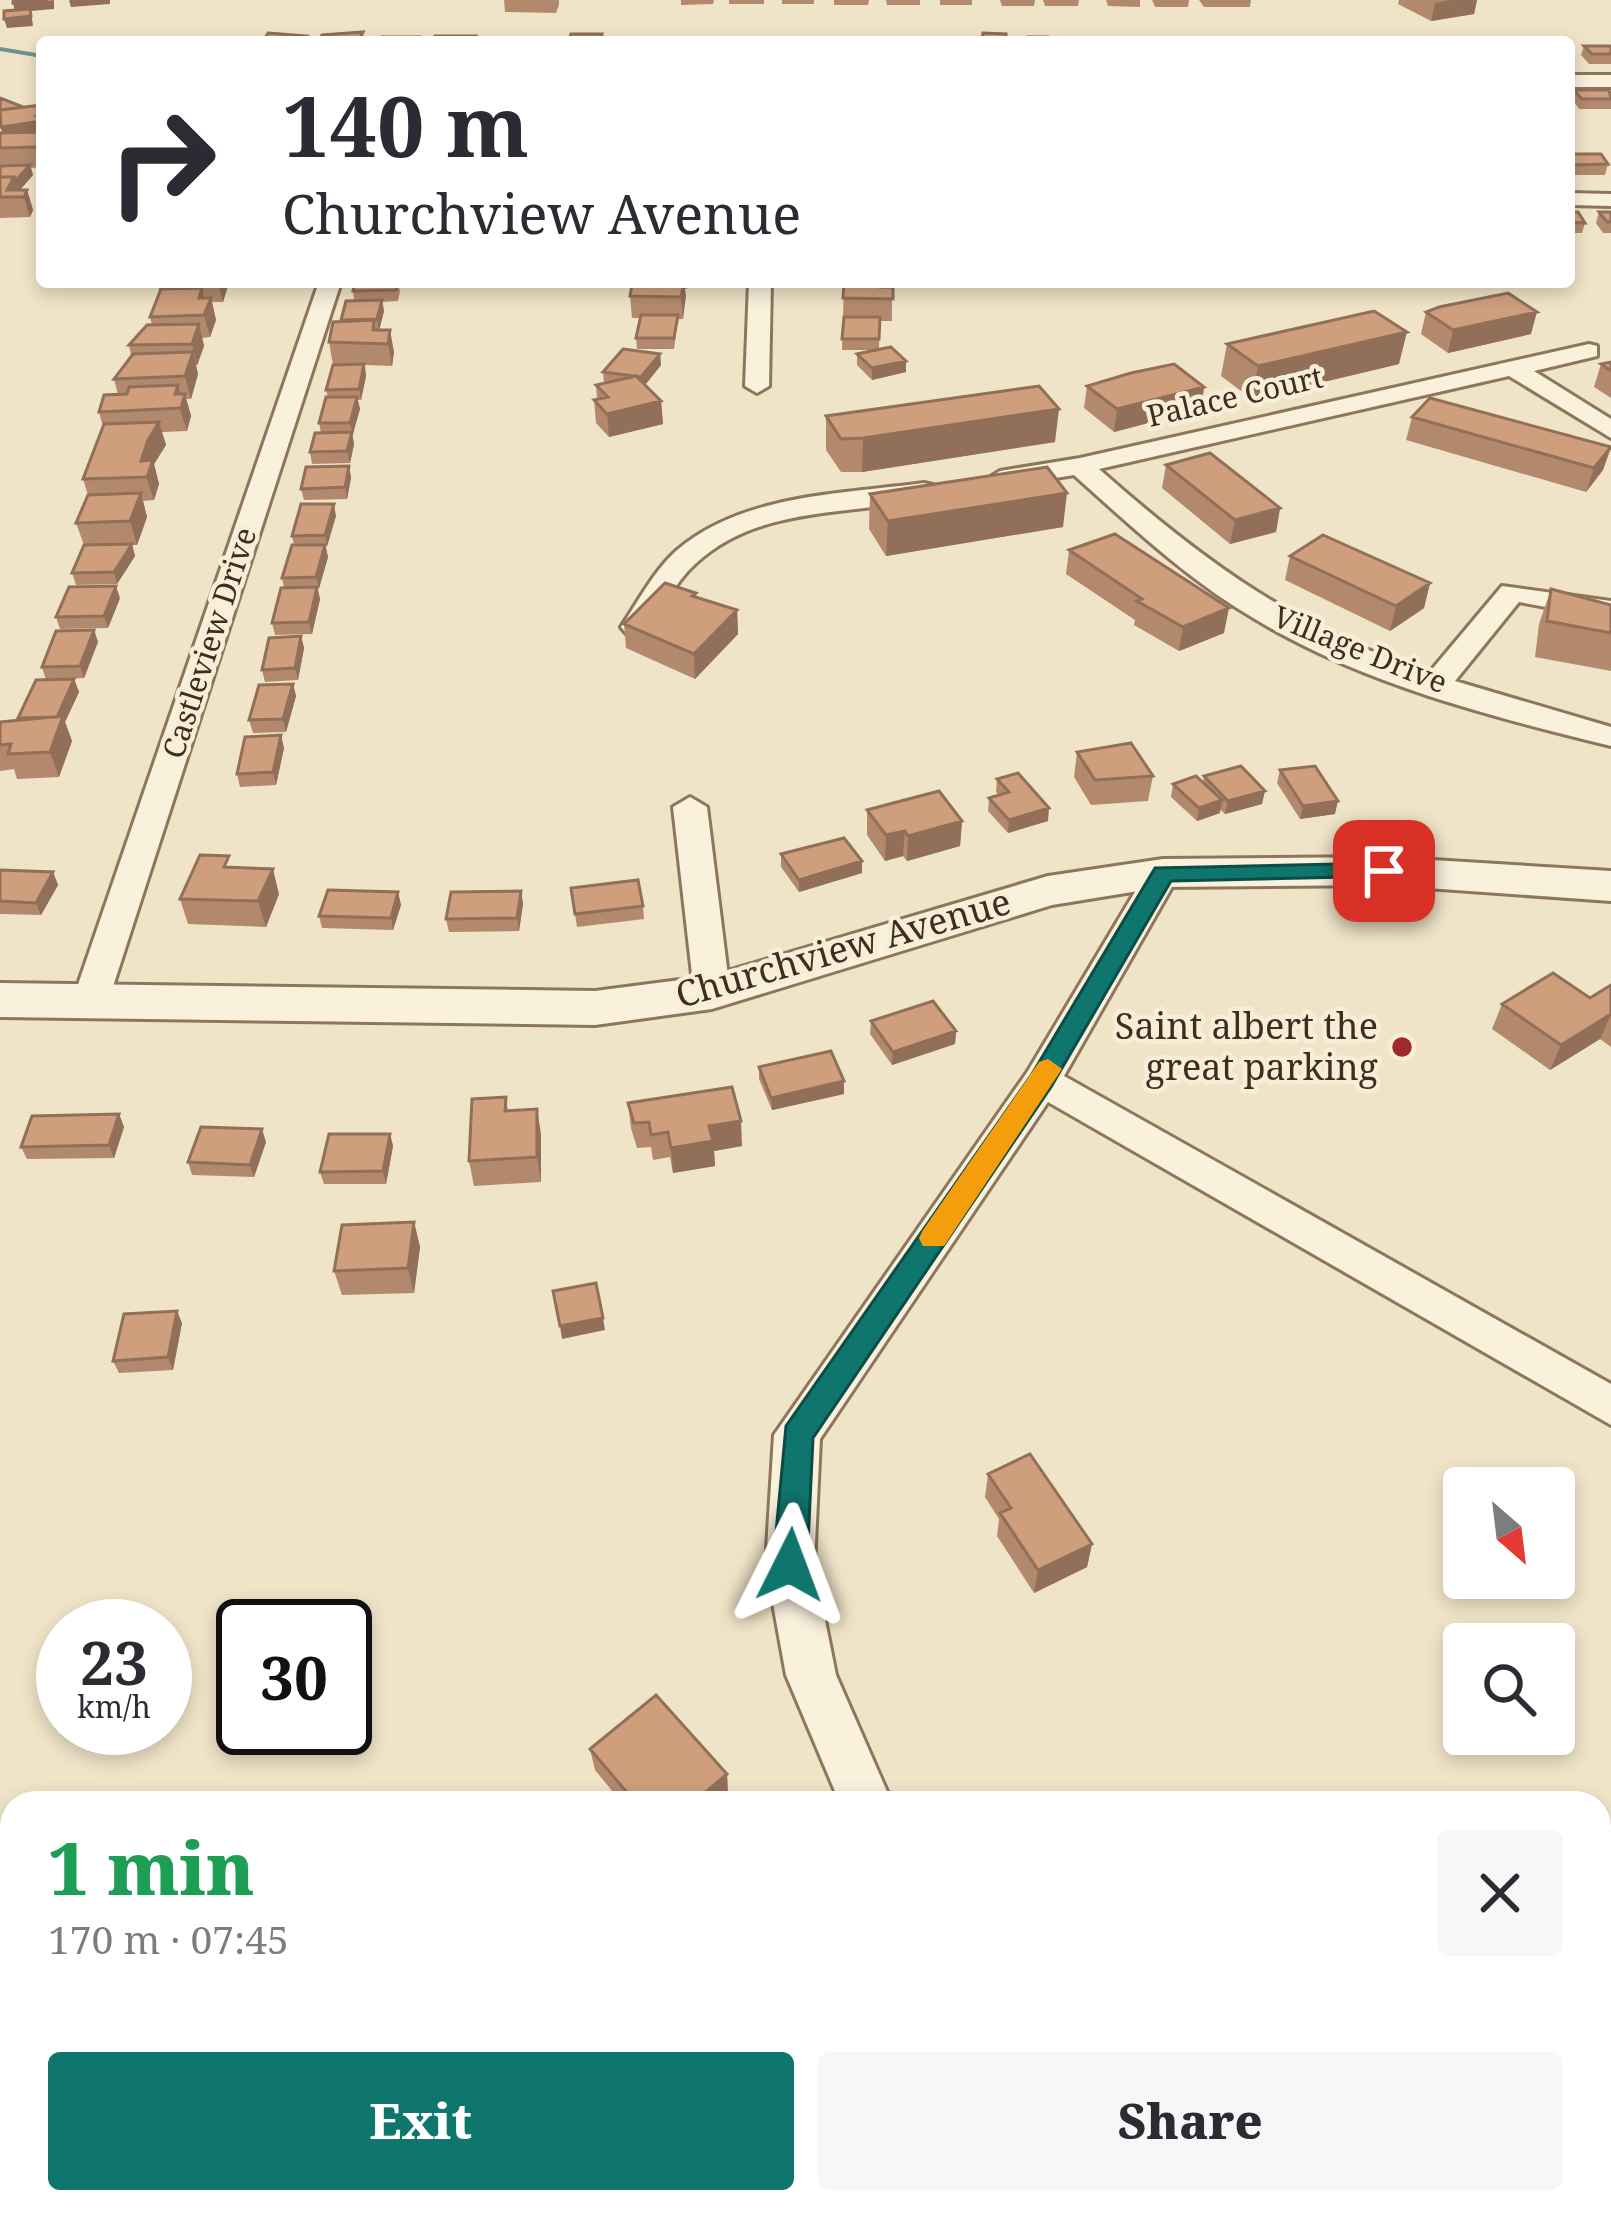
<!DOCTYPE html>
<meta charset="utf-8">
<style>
:root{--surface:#fff;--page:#f7f7f7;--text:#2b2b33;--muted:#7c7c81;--accent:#0f766e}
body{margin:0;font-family:"Noto Serif",serif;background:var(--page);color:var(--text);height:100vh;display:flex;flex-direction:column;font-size:45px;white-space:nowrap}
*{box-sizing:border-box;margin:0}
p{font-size:39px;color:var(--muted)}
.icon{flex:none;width:66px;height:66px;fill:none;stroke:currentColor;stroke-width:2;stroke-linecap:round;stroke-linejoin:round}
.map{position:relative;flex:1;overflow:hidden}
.sheet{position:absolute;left:0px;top:1791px;width:1611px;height:423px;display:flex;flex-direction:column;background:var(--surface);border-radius:36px 36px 0 0;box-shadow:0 6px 18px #0003}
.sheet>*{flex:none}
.guide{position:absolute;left:36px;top:36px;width:1539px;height:252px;border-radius:12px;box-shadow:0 6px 18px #0003;background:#fff;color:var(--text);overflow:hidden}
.needle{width:78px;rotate:152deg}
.buttons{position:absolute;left:1443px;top:1467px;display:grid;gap:24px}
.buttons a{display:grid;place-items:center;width:132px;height:132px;border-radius:12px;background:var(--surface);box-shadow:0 6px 18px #0003;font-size:60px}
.speed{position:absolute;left:36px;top:1599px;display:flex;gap:24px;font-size:60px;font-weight:700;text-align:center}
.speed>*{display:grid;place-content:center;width:156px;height:156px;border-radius:50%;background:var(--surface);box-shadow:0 6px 18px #0003;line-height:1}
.speed small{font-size:30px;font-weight:400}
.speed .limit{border:6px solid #111;border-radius:18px;background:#fff;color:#111}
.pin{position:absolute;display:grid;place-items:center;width:102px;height:102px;color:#fff;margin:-51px;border-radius:24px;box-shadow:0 6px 18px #0006}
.me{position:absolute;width:132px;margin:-66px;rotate:3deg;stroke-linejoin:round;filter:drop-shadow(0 0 9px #0008)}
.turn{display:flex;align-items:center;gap:42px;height:252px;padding:0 48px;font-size:54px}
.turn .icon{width:156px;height:156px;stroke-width:2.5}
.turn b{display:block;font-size:84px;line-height:102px}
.round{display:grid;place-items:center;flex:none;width:126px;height:126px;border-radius:12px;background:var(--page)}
.overview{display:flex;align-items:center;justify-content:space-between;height:204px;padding:0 48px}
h1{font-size:72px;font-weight:800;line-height:90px;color:#1e9e55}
.cta{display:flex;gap:24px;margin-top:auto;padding:24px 48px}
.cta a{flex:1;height:138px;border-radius:12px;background:var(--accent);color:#fff;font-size:48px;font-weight:800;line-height:138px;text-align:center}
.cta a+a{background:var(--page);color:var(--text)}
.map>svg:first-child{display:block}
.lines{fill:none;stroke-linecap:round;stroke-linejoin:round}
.stream{fill:#6f938a;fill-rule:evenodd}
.minor-casing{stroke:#8d765c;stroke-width:6}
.tertiary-casing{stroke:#8d765c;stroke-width:6}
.minor{fill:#faf1dc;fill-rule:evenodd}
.tertiary{fill:#faf1dc;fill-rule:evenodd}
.wall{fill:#b2896c}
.shaded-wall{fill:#916f58}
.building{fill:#cf9f7d;stroke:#916f58;stroke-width:3}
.route{fill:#0f766e;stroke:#0a4d48;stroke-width:3}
.slow{fill:#f59e0b}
.poi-dot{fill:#9e2a2b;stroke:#f7eed8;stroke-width:4.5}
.labels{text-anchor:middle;stroke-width:9;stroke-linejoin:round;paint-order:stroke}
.far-street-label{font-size:30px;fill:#3d2e20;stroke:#f7eed8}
.street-label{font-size:36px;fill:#3d2e20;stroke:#f7eed8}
.poi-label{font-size:36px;fill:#3d2e20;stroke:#f7eed8;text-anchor:end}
</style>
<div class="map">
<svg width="1611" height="2213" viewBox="0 0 1611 2213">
<rect width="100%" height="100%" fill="#f0e4c8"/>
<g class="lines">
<path class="stream" d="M0,47L42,54V58L0,51Z"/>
<g class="minor-casing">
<path id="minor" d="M1569,75H1611V87H1569Z
M1569,193L1611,194V206L1569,205Z
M319,282H341L107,1005L102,1014H76L71,1005Z
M749,282H771L769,386L757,393L745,386Z
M1589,344L1597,346V356L1534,371L1611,419V438L1509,376L1099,469C1204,562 1295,628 1429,673L1502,586L1611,601V619L1519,602L1455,681L1611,727V746C1492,717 1360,683 1255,619C1188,580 1131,526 1074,475L1000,487L987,479L1000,471L1080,458Z
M924,483L933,485V497C852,517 761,503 695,564C674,583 662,611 646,633H626L621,627C638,602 653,572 676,551C742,494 842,494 924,483Z
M690,797L707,807L730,992L725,1001H699L694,992L673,807Z
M1163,862L1180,873L1064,1076L1611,1384V1425L1048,1102L820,1439L814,1565L836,1675L892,1803H840L786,1675L766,1565L774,1435L1028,1071L1151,865Z
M1080,2202H1143L1148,2213H1084Z"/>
</g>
<g class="tertiary-casing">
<path id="tertiary" d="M1384,857L1611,871V901L1384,885L1163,887L1052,905L712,1009L595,1025L0,1017V983L595,991L711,976L1048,876L1163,859Z"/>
</g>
<use href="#minor" class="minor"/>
<use href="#tertiary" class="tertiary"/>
</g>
<path class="wall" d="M504,0H559V5L556,13L505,12Z
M681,0H714L713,4L681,5Z
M729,0H764V4H729Z
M782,0H814V4H782Z
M834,0H869L868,5H834Z
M886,0H920V5H887Z
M940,0H972V5H940Z
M1000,0H1035L1034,6H1002Z
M1043,0H1079L1078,6H1045Z
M1106,0H1140V7L1108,6Z
M1152,0H1189L1188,7H1155Z
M1199,0H1251L1250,7H1204Z
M1399,0H1477L1474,14L1431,21L1398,4Z
M1584,46H1611V64H1589L1581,55Z
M1574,90L1611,92V109H1579L1572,99Z
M42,105V167L31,168L33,175L20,190H27L33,210L30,217L0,218V133H2L0,126L23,107Z
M1569,154L1608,164L1605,175H1569Z
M1569,212L1585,223L1582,233H1569Z
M1599,212H1611V233H1603L1596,223Z
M157,282H229L223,302H212L216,320L210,337L202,338L204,346L196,366L198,374L191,399H186L191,416L187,431L162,432L166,445L154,464L159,484L154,500L143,501L147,517L137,545H132L135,556L117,584L76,585L72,573L84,545L76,523L88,495L83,479L103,427L99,412L118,395L114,379L131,355L129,345L152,325L150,317L160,293Z
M398,282L400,291L398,301L382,302L384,311L379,330L394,352L392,366L365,365L366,376L361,400H358L360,409L352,434L354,444L350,463L312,464L310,452L321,433L319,423L328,397L326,390L333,365L329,342L354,301L353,291Z
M634,282H688L687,289H685L683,319H678L674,349H637L636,338L641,318H632L630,296Z
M844,282H892V321H880L879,349L906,361V372L872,380L857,365V354L872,350H842Z
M1426,312L1531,334L1448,353L1421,334Z
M1227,344L1399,364L1252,399L1221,376Z
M660,354L661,365L645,385L661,401L663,424L609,437L596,423L594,400L597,399L596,385L604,383L603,372Z
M1611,362V398L1594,387L1601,364Z
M1087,386L1204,387L1201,409L1114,432L1084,408Z
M826,416L1055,442L862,472H841L826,450Z
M1412,417L1611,447L1603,470L1586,492L1406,440Z
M1166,465L1280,508L1276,532L1230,544L1162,488Z
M349,466L351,478L347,499L304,500L301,489Z
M870,494L1063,527L886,556L869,529Z
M336,516L326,547L328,557L318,589L320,599L312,634L275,635L272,623L284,588L282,578L294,545L292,536Z
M1069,550L1224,633L1179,651L1134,625L1135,620L1066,574Z
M1290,556L1430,583L1424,608L1390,631L1285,580Z
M1551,589L1611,605V671L1535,657L1539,624Z
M696,593L697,597L737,610L738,634L695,679L626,648L624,624Z
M120,598L108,628L60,629L56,617Z
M94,630L98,642L84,678L46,680L42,667Z
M301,636L304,648L298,680L265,682L262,670Z
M74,679L79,692L65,722L72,741L59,777L17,779L14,769L0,771V722L19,720L18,718Z
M293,684L296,696L286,732L253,733L249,720Z
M284,748L276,785L240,787L237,774Z
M1077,752L1153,776L1148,801L1091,805L1074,777Z
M1280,770L1335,814L1300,819L1277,783Z
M1204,776L1262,804L1225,814L1220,809V813L1197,821L1171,797L1173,784L1203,783Z
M997,779L1048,821L1008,833L988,811L989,798L999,795L996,792Z
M867,810L962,821L960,846L907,861L903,856L885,861L867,835Z
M781,854L862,873L799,892L781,867Z
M232,867L279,894L266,927L188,924L180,899Z
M0,870L53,872L58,885L41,915L0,914Z
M571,888L643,906L644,919L577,927Z
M521,891L523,904L519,931L449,932L446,919Z
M398,892L401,905L393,930L322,928L319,916Z
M1611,985V1047L1600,1039L1550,1070L1492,1029L1502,1004L1590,998Z
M871,1021L956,1031L955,1044L892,1065L870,1034Z
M759,1067L844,1081V1094L772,1110L759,1079Z
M506,1097L508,1111L541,1134V1182L474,1186L469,1161Z
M628,1103L742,1146L714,1151L715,1166L673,1173L670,1157L653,1160L651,1147L637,1148L631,1128Z
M119,1114L124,1127L114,1158L27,1159L21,1147Z
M390,1134L393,1146L386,1184H324L320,1172Z
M266,1142L254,1177L192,1175L188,1162Z
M414,1222L420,1247L414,1293L342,1295L334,1271Z
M182,1323L173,1370L119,1373L113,1361Z
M988,1474L1092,1544L1087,1567L1034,1593L997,1536L999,1519L985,1497Z
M590,1749L727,1774L728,1794L718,1803H622L595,1770Z
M852,2202H962L966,2213H857Z"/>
<path class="shaded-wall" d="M54,0V9L31,11L33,26L7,28L4,19L15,12L13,3Z
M69,0H110V4L71,7Z
M1451,0H1477L1474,14L1431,21L1435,3Z
M42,109L41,167L36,147H7L1,127Z
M30,165L33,175L19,191L7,190L14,177Z
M27,190L33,210L30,217L24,197Z
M218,282H229L223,302Z
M684,282L686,296L683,319L681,297Z
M202,288L207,308L211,298L216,320L210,337L199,298Z
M382,300L384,311L379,331L377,319Z
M1537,312L1531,334L1448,353L1453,330Z
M199,324L204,346L197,366L192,344Z
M390,330L394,352L392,366L388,344Z
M1407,332L1399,364L1252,399L1258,366Z
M193,352L198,374L191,399L185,376Z
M660,354L661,365L642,389L641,377Z
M906,361V372L872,380V368Z
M364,364L366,376L361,400L359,389Z
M178,385L183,402L185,394L191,416L187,431L175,394Z
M1204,387L1201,409L1114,432L1117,409Z
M357,397L360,409L353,434L350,423Z
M661,401L663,424L609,437L607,414Z
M1059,409L1055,442L862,472L863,438Z
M159,422L166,445L154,464L159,484L154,500L141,461L148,440Z
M352,432L354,444L350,463L347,451Z
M1611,447L1603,470L1586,492L1594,468Z
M349,466L351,478L347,499L345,487Z
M141,493L147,517L137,545L130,521Z
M1067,493L1063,527L886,556L888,521Z
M334,504L336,516L327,547L325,535Z
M1280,508L1276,532L1230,544L1235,520Z
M132,544L135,556L117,584L114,572Z
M325,545L328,557L319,589L316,577Z
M1430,583L1424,608L1390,631L1396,606Z
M116,586L120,598L108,628L104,616Z
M317,587L320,599L312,634L309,622Z
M1229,608L1224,633L1179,651L1183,627Z
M737,610L738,634L695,679L694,654Z
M94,630L98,642L84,678L80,666Z
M301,636L304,648L298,680L295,668Z
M74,679L79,692L65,722L72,741L59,777L50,752L57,718Z
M293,684L296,696L286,732L283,719Z
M281,735L284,748L276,785L273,772Z
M1265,791L1262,804L1225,814L1228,801Z
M1222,800L1220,813L1197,821L1199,808Z
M1338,801L1335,814L1300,819L1303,806Z
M1049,808L1048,821L1008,833L1009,820Z
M962,821L960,846L907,861L908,836Z
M905,831L903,856L885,861L886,835Z
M862,861V873L799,892V880Z
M273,869L279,894L266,927L258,901Z
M53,872L58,885L41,915L36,903Z
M521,891L523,904L519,931L517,918Z
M398,892L401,905L393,930L391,918Z
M1611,1014L1600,1039L1550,1070L1561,1045Z
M956,1031L955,1044L892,1065L893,1052Z
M844,1081V1094L772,1110L771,1098Z
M537,1109L541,1134V1182L537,1157Z
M119,1114L124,1127L114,1158L109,1145Z
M741,1121L742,1146L714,1151L715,1166L673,1173L671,1148L709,1126Z
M262,1129L266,1142L254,1177L250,1165Z
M390,1134L393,1146L386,1184L383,1171Z
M414,1222L420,1247L414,1293L408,1268Z
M177,1311L182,1323L173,1370L168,1357Z
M603,1318L605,1330L562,1339L560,1326Z
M1092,1544L1087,1567L1034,1593L1038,1570Z
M727,1774L728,1794L718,1803H693Z"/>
<path class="building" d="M13,0H48L13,3Z
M30,9L31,16L4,19V11Z
M363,32L358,42H318L322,35Z
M268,33L307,36L303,42H263Z
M983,33L1006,34V42H976L982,41Z
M571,34H602L600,42H569Z
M435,36H476L474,42H433Z
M382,37H419L416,42H379Z
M1028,37H1048L1051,42H1028Z
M497,38H535L533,42H495Z
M1260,38L1262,42H1243L1241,39Z
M672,39H702V42H672Z
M722,39L750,40V42H721Z
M765,39L803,40V42H765Z
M824,40H852V42H824Z
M1376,40H1413L1414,42H1377Z
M1584,46H1611V54H1592Z
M1574,90H1609L1611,99H1582Z
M0,98L23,107L0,110Z
M42,105V109L37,115L42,114V121L1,127L0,110Z
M42,132V137L36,147L0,148V133Z
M1569,154H1601L1608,164L1571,165L1569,161Z
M30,165L15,181L14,177H0V166Z
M0,177H14L7,190H27L24,197H0Z
M1569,212H1578L1585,223L1569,222Z
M1599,212H1611V222H1607Z
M355,282H397L396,290L353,291Z
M646,282H684L681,297L630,296L632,285H645Z
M844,282H880V287H893V299L843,298Z
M202,288L199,298H211L204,315L150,317L161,289Z
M1508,293L1537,312L1453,330L1426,312L1439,307Z
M382,300L377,319L341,320L346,301Z
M1374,311L1407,332L1258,366L1227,344Z
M641,315H678L674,338H636Z
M844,317H880L879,339H842Z
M374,320L373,330H390L388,344L329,342L333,322Z
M199,324L192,344L129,345L147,325Z
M891,347L906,361L872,368L857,354Z
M623,349L660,354L641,377L603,372Z
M193,352L185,376L114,379L133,354Z
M1611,362V371L1601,364Z
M364,364L359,389L326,390L333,365Z
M1174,364L1204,387L1117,409L1087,386L1131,373Z
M636,376L661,401L607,414L594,400L608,397L596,385Z
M178,385L175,394H185L181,408L99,412L104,395L127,394L129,387Z
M1039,386L1059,409L863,438L841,439L826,416Z
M326,397H357L350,423H319Z
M1430,398L1611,447L1594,468L1412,417Z
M159,422L148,440L141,461L153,460L147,477L83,479L104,424Z
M352,432L347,451L310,452L315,433Z
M1210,453L1280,508L1235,520L1166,465Z
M349,466L345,487L301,489L306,467Z
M1047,467L1067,493L888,521L870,494Z
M141,493L130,521L76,523L88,495Z
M301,504H334L325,535L292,536Z
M1115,534L1229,608L1183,627L1137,601L1142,599L1069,550Z
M1323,535L1430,583L1396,606L1290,556Z
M132,544L114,572L72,573L84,545Z
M292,545H325L316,577L282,578Z
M665,583L696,593L692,596L737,610L694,654L624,624Z
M116,586L104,616L56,617L69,587Z
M317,587L309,622L272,623L281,588Z
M1551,589L1611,605V633L1547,621Z
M94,630L80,666L42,667L56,631Z
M301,636L295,668L262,670L269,638Z
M74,679L57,717L18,718L36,680Z
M293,684L283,719L249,720L259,685Z
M63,716L50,752L8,754L11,744L0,745V722Z
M281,735L273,772L237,774L245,737Z
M1131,743L1153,776L1095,780L1077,752Z
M1241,766L1265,791L1228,801L1204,776Z
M1315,766L1338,801L1303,806L1280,770Z
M1018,773L1049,808L1009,820L989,798L1009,792L997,779Z
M1196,776L1222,800L1199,808L1173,784Z
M939,791L962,821L908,836L905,831L886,835L867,810Z
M844,838L862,861L799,880L781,854Z
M200,855L229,856L224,867L273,869L258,901L180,899Z
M0,870L53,872L36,903L0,901Z
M638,880L643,906L575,914L571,888Z
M328,890L398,892L391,918L319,916Z
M521,891L517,918L446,919L451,892Z
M1553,973L1590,998L1611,985V1014L1561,1045L1502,1004Z
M933,1001L956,1031L893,1052L871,1021Z
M831,1051L844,1081L771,1098L759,1067Z
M732,1087L741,1121L709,1126L713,1141L671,1148L668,1132L651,1135L649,1122L634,1123L628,1103Z
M506,1097L505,1111L537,1109V1157L469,1161L472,1099Z
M119,1114L109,1145L21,1147L32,1116Z
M201,1127L262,1129L250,1165L188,1162Z
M329,1134H390L383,1171L320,1172Z
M414,1222L408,1268L334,1271L342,1225Z
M596,1283L603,1318L560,1326L553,1291Z
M177,1311L168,1357L113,1361L124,1314Z
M1030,1454L1092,1544L1038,1570L1000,1513L1011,1508L988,1474Z
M656,1695L727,1774L693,1803H636L590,1749Z
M859,2202H962L966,2213H863Z"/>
<path class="route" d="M1384,863L1392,865V876L1171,881L1051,1087L813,1438L807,1565L802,1576L790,1580L778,1576L773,1565L786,1426L1032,1074L1155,868Z"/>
<path class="slow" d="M1048,1059L1062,1069L944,1246H923L919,1238L923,1230L1039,1062Z"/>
<circle class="poi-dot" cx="1402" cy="1047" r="12"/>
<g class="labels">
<g class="far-street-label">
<text transform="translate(1235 397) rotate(-13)" y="10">Palace Court</text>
<text transform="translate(210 643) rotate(-72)" y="10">Castleview Drive</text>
<text transform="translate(1360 650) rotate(22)" y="10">Village Drive</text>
</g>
<g class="street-label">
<text transform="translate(843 948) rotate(-16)" y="13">Churchview Avenue</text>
</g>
<g class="poi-label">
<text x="1378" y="1039">Saint albert the<tspan x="1378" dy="41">great parking</tspan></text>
</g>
</g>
</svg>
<div class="buttons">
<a><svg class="needle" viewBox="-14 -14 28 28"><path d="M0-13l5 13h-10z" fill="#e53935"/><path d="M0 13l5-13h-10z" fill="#7c7c81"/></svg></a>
<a><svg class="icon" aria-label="search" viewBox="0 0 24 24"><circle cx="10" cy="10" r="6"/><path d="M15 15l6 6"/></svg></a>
</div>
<div class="speed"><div>23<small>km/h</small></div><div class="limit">30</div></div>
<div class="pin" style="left:1384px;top:871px;background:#d93025"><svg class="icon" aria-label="arrive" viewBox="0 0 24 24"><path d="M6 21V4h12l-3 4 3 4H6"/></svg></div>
<svg class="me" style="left:790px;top:1565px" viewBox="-20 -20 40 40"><path d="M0-17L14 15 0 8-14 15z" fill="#0f766e" stroke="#fff" stroke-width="4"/></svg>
<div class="guide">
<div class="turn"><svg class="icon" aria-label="right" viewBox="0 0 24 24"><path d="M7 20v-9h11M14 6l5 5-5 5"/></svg><div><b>140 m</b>Churchview Avenue</div></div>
</div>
<section class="sheet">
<div class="overview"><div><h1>1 min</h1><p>170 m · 07:45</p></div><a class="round"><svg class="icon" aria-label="close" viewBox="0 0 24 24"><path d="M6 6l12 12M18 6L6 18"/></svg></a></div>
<div class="cta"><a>Exit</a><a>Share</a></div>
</section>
</div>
